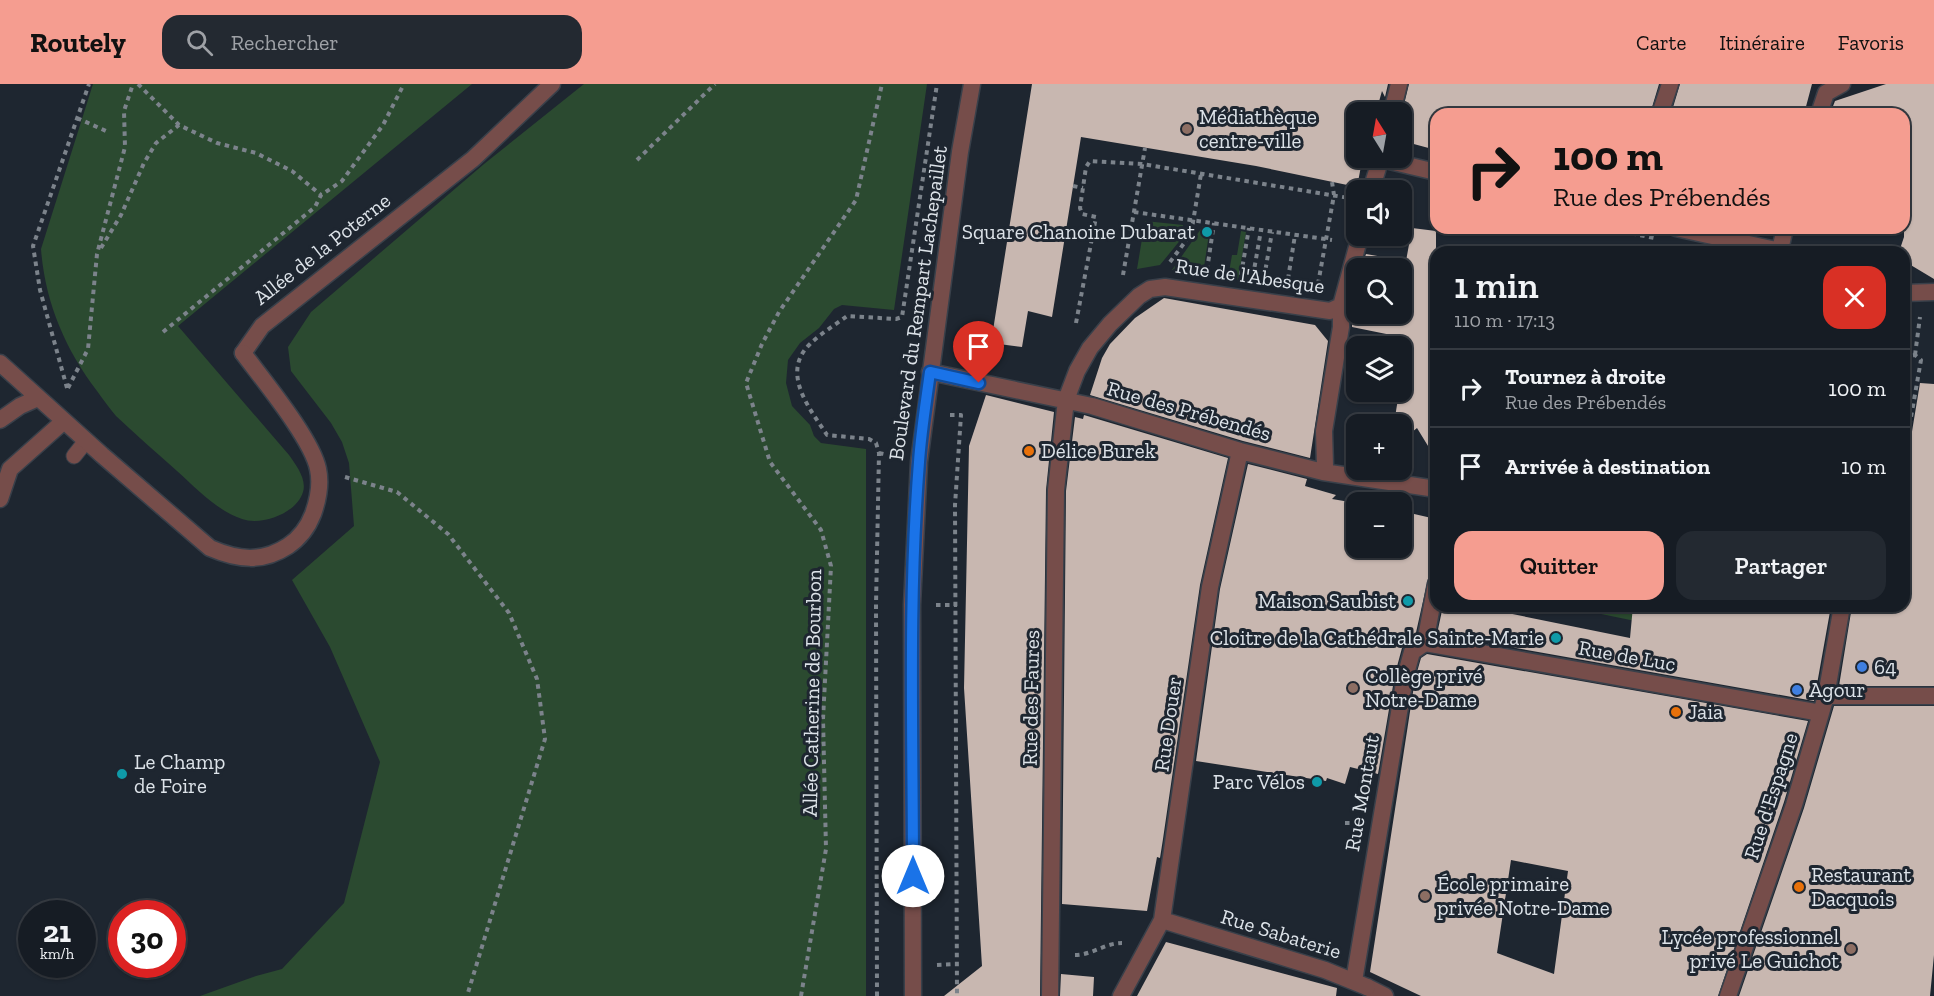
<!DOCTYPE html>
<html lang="fr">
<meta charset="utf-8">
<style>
:root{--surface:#161c24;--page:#232931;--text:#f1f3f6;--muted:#9ea1a6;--line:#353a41;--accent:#f59d90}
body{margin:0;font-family:"Zilla Slab",serif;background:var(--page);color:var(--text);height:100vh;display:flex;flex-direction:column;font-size:22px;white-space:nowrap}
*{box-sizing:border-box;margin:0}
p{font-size:20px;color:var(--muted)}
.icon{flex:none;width:33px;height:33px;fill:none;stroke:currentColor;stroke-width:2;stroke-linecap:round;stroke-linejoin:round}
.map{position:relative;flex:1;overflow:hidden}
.panel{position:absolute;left:1430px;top:162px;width:480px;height:366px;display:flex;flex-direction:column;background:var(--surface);border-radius:18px;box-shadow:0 2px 4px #0004,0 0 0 2px var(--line)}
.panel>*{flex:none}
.hud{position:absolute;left:1430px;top:24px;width:480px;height:126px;border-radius:18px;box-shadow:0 2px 4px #0004,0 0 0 2px var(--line);background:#f59d90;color:#111;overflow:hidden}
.needle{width:39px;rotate:349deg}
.controls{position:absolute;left:1346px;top:18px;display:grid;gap:12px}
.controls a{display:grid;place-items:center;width:66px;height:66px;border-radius:12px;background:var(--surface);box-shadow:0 2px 4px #0004,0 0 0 2px var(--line);font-size:30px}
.speed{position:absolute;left:18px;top:816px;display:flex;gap:12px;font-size:30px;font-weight:700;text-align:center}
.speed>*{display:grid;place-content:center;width:78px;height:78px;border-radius:50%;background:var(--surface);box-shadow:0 2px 4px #0004,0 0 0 2px var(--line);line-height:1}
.speed small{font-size:15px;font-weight:400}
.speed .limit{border:9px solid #d22;background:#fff;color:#111}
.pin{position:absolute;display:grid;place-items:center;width:51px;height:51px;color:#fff;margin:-62px -26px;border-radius:50% 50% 50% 0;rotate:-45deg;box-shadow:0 0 6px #0007}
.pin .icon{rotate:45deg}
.me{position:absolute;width:66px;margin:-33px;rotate:0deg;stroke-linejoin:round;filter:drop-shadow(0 0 4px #0008)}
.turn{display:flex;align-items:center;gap:21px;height:126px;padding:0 24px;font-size:27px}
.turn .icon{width:78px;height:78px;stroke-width:2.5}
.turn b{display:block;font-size:42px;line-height:51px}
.round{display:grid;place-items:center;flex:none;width:63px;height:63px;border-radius:18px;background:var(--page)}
.summary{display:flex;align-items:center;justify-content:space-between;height:102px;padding:0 24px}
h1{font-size:36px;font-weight:600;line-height:45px}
.button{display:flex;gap:12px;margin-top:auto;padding:12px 24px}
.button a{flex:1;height:69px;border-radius:18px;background:var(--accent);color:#111;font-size:24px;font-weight:600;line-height:69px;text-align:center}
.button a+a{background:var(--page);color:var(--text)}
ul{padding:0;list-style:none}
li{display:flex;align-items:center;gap:18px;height:78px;padding:0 24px;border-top:2px solid var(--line)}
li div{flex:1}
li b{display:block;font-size:22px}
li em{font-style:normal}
header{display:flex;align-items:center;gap:36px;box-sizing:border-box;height:84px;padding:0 30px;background:var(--accent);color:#111}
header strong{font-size:28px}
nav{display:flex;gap:33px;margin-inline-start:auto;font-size:21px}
.search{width:420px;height:54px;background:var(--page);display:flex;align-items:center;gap:15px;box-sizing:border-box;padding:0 21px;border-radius:18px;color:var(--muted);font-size:22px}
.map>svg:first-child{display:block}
.green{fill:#2b4a30}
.building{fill:#c8b7b0;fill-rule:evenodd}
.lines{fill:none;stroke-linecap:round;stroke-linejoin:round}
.service-casing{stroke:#39404a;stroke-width:17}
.pedestrian-casing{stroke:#39404a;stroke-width:19}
.minor-casing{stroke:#39404a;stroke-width:19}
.path{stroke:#7c838b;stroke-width:4;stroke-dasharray:4.5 4.5;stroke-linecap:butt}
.service{stroke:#764d4a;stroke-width:15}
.pedestrian{stroke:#764d4a;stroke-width:16}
.minor{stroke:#764d4a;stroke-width:16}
.route-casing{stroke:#114b97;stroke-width:15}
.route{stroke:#1a73e8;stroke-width:10}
.education-dot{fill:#8d6e63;stroke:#1e2630;stroke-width:2}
.culture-dot{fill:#0f9aa8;stroke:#1e2630;stroke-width:2}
.food-dot{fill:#e8710a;stroke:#1e2630;stroke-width:2}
.shop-dot{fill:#3f7fe0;stroke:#1e2630;stroke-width:2}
.labels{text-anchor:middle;stroke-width:6;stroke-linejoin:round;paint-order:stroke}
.poi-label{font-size:21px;fill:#dde3e9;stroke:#1e2630;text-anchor:start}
.street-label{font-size:21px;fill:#dde3e9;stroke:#1e2630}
</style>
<header>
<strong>Routely</strong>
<div class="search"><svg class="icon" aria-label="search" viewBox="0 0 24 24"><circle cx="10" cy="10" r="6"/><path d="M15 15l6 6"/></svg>Rechercher</div>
<nav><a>Carte</a><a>Itinéraire</a><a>Favoris</a></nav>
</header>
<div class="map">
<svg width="1934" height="912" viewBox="0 0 1934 912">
<rect width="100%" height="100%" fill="#1e2630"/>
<path class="green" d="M93,0H472L178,242L289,371C296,381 307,395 303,408C297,429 262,442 242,435C216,426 197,405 177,387C157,369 136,351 116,332C109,324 103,315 97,307C65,265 45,218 41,165Z
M584,0H927L894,226L842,221L834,225L819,244L800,259L788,276L786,299L792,322L810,341L814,352L821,359L866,365V912H200L256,892L282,885L344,819L380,678L330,563L292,496L354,442L349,379L342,358L331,339L291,287L288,263L311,228L484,80Z
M1145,137L1183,141L1182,154L1160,181L1137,185Z
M1203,142L1210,143L1203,190L1172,186Z
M1241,147L1246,148L1238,196L1228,194L1232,171H1237Z
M1562,522H1689L1684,547Z"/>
<path class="building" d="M1032,0H1388L1385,13L1382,7L1376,28H1356V74H1366L1365,78L1362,77L1357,103L1256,82L1081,53L1052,233L1028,227L1022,263L991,259Z
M1409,0H1659L1650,30H1436V66L1410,59L1401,43V33Z
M1680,0H1812L1804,30H1671Z
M1886,0H1934V195L1904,177V168H1899L1904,153V30H1830L1835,17Z
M1412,144L1436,147V375L1417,344L1401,357V340H1394L1399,308H1401V253L1352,243V230H1401V184H1370L1364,176L1366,170L1406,177Z
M1164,214L1315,241L1328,257L1310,374L1243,357L1090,311L1102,274L1110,260L1135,234Z
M1920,299L1934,300V602H1839L1852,522H1904V396Z
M986,311L1054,328L1046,406L1040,912H944L982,882L964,604L969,362Z
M1084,331L1228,374L1200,501L1163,755L1160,774L1157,773L1147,827L1062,820L1066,407L1075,333L1083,335Z
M1248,380L1307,395L1305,402L1336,411L1332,415L1356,419V464H1401V427L1436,435V459L1415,553L1402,564L1395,590L1378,690L1350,683L1345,700L1327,694L1326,697L1196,677L1220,505Z
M1443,522H1473L1630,554L1633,522H1831L1814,617L1437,550Z
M1427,570L1808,637L1784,718L1718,912H1421L1370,888L1415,595L1421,574ZM1511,776L1568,787L1554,890L1497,869Z
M1834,622H1934V871L1930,912H1739L1804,724Z
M1166,858L1337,904L1336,912H1137Z
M1061,890L1094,893L1093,912H1060Z"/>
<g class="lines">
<g class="service-casing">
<path id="service" d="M74,372L86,357"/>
</g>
<g class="pedestrian-casing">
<path id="pedestrian" d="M1660,30L1670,0
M1819,30L1826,9L1842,0
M1381,75L1436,88
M1676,144L1785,168
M1780,166L1785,144
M1904,209L1934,208
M243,269L262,242L473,75L552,0
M1425,559L1821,629
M1826,612H1934
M1367,903L1385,912
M1728,912L1794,721L1826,612L1842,522"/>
</g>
<g class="minor-casing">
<path id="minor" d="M1392,28L1399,0
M1371,106L1381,74
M0,279L102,371L210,464C238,476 262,479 288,462C300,454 308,443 313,430C318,416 321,399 318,385C312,355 263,296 243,269
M930,288L1092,322L1240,367L1323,388L1436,405
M0,336L20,322L38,314
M1323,388L1325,382L1324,347L1341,243V222L1360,152
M0,415L10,385L64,337
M1162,836L1325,886L1367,903
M1354,897L1405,593L1412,568L1425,559L1436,500
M913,912L912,521L919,378L960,68L972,0
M1050,912L1056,406L1066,316L1077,287L1090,264L1110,240L1139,212L1150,205L1165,203L1330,227L1341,222
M1121,912L1162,836L1210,503L1240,367"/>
</g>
<path class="path" d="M138,0L179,41L217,59L256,69L292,87L321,111
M77,34L106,47
M637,76L715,0
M1073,102L1083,104
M1134,128L1332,156
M1605,144L1654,154
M101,164L121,131L144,79L156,59L179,41
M1170,178L1191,150L1201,90
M1207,186L1214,139
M1123,191L1145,64
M1241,191L1249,144
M1253,192L1261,146
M1264,194L1272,148
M1288,195L1295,151
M1318,200L1334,111L1332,98
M1076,239L1096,133L1082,130L1080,124L1086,83L1090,77L1142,80L1349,114
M163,248L315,123L321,111L342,97L383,41L404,0
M1915,271L1920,233
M1904,272L1915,271L1921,276L1904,373
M67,304L40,206L33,162L89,0
M68,304L88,265L97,170L125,63L124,27L133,0
M950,331H961L955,421L957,912
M879,369L894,372
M345,393L397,408L448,450L509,529L537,595L545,655L467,912
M936,521H957
M1345,739H1356
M1075,871C1092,871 1105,859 1122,859
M937,881L957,880
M801,912L826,765L823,635L831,482L821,446L770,378L746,299L762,260L779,228L856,116L882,0
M877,912L876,521L879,369L876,359L869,355L827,351C810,325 780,289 810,260C820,250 835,241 847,232L896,235L902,233L937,0"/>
<use href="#service" class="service"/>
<use href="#pedestrian" class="pedestrian"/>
<use href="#minor" class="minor"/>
</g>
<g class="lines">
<g class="route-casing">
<path id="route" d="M913,792C913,654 908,516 919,378C921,348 926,318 930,288L979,299"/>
</g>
<use href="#route" class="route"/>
</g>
<g class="education-dot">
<circle cx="1187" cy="45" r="6"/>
<circle cx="1353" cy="604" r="6"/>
<circle cx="1425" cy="812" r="6"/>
<circle cx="1851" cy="865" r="6"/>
</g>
<g class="culture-dot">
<circle cx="1207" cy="148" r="6"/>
<circle cx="1408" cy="517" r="6"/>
<circle cx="1556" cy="554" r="6"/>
<circle cx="122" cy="690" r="6"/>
<circle cx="1317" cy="698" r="6"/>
</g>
<g class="food-dot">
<circle cx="1029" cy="367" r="6"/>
<circle cx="1676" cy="628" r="6"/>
<circle cx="1799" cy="803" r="6"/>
</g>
<g class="shop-dot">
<circle cx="1862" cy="583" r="6"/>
<circle cx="1797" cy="606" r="6"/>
</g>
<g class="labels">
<g class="poi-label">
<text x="1199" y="40">Médiathèque<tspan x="1199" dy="24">centre-ville</tspan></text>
<text x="1195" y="155" text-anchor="end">Square Chanoine Dubarat</text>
<text x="1041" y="374">Délice Burek</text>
<text x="1396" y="524" text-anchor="end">Maison Saubist</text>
<text x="1544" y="561" text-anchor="end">Cloitre de la Cathédrale Sainte-Marie</text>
<text x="1874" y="590">64</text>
<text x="1365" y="599">Collège privé<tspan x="1365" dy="24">Notre-Dame</tspan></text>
<text x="1809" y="613">Agour</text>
<text x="1688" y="635">Jaia</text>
<text x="134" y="685">Le Champ<tspan x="134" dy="24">de Foire</tspan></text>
<text x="1305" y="705" text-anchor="end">Parc Vélos</text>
<text x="1811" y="798">Restaurant<tspan x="1811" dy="24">Dacquois</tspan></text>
<text x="1437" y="807">École primaire<tspan x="1437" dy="24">privée Notre-Dame</tspan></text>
<text x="1839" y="860" text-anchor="end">Lycée professionnel<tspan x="1839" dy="24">privé Le Guichot</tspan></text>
</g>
<g class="street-label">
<text transform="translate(322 165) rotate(-38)" y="7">Allée de la Poterne</text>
<text transform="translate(1250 192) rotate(8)" y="7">Rue de l'Abesque</text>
<text transform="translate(918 219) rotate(-82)" y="7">Boulevard du Rempart Lachepaillet</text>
<text transform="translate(1189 327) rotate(16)" y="7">Rue des Prébendés</text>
<text transform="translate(1627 572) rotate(10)" y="7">Rue de Luc</text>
<text transform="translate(812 609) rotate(-89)" y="7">Allée Catherine de Bourbon</text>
<text transform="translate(1031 614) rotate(-89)" y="7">Rue des Faures</text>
<text transform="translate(1168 640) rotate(-82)" y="7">Rue Douer</text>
<text transform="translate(1362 709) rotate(-80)" y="7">Rue Montaut</text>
<text transform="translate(1771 712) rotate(-72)" y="7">Rue d'Espagne</text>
<text transform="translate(1281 850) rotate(17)" y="7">Rue Sabaterie</text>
</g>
</g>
</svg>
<div class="controls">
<a><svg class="needle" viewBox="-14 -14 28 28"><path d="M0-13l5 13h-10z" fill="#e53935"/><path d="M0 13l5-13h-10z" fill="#9ea1a6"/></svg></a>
<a><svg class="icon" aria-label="sound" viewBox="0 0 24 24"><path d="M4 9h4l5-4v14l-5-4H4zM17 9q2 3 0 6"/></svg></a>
<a><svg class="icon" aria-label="search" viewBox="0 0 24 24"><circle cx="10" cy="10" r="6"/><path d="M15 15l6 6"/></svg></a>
<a><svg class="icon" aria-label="layers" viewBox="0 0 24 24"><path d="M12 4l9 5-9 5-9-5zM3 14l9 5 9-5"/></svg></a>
<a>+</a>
<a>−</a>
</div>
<div class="speed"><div>21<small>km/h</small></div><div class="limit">30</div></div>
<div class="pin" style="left:979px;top:299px;background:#d93025"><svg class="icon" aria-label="arrive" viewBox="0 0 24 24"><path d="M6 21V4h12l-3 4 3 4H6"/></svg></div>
<svg class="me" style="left:913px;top:792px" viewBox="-20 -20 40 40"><circle r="19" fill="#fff"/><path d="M0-13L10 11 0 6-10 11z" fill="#1a73e8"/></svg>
<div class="hud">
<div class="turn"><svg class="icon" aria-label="right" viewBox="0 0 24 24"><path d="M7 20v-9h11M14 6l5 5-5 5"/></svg><div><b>100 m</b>Rue des Prébendés</div></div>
</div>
<section class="panel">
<div class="summary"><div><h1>1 min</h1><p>110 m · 17:13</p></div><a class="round" style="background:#d93025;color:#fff"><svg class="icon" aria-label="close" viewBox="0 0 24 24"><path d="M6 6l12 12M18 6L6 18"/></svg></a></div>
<ul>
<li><svg class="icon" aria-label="right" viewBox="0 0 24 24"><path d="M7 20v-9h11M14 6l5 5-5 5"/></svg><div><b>Tournez à droite</b><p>Rue des Prébendés</p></div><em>100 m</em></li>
<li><svg class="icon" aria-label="arrive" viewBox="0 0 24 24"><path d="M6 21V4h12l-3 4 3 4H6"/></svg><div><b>Arrivée à destination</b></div><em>10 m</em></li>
</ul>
<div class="button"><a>Quitter</a><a>Partager</a></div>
</section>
</div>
